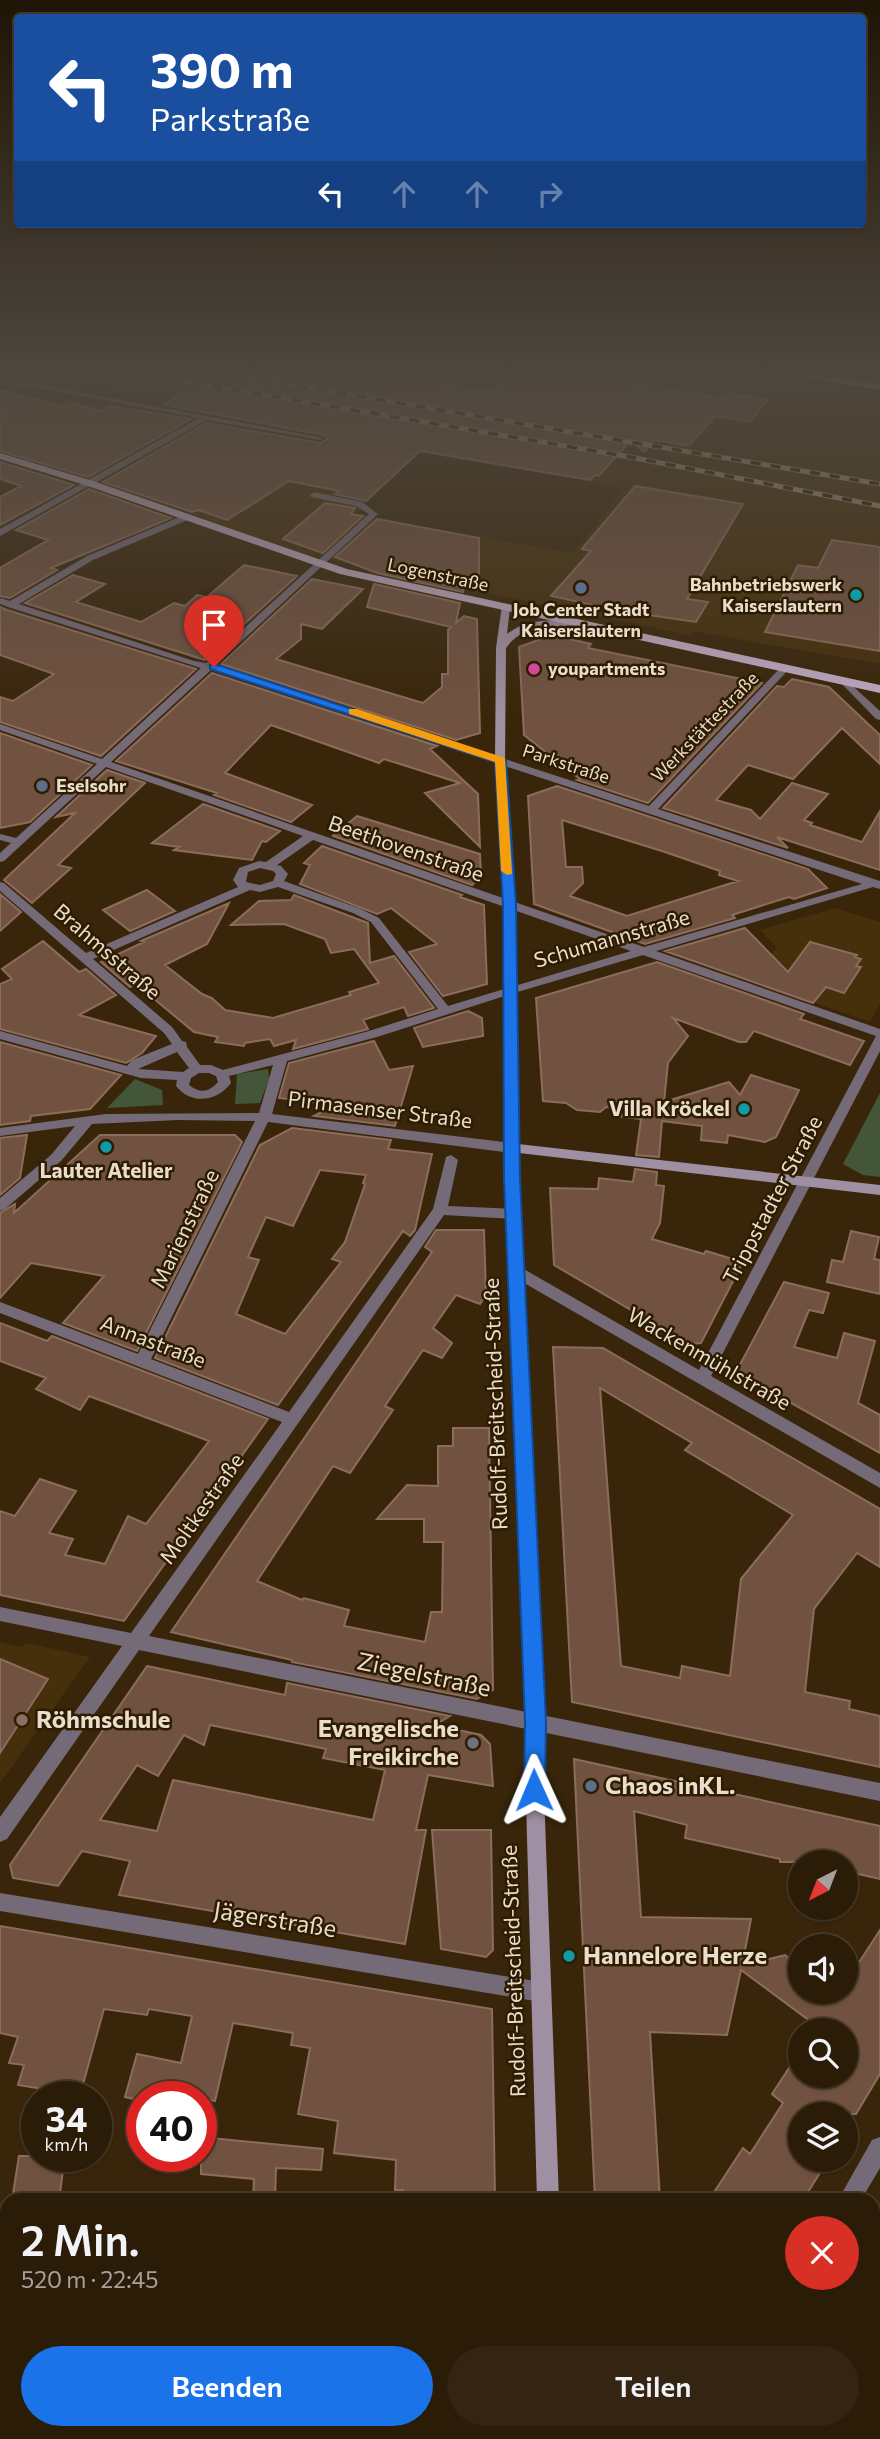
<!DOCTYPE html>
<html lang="de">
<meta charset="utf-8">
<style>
:root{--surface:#2b1c08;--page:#332512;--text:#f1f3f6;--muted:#a6a19c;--line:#473a29;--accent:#1a73e8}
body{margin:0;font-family:Commissioner,sans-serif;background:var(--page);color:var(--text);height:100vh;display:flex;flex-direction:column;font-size:26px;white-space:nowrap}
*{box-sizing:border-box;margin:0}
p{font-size:23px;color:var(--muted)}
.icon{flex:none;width:38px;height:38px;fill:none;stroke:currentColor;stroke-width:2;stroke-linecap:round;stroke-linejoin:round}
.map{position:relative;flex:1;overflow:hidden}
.side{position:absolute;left:0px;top:2193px;width:880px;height:247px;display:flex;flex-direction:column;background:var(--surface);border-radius:21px 21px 0 0;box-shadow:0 2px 5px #0004,0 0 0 2px var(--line)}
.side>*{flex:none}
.top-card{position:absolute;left:14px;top:14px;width:852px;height:214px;border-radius:7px;box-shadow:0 2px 5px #0004,0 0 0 2px var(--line);background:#1a4fa0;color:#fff;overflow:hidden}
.needle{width:46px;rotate:222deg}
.controls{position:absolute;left:788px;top:1850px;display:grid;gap:14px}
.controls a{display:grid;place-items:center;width:70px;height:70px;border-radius:50%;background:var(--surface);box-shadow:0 2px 5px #0004,0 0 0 2px var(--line);font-size:35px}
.speed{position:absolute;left:21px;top:2081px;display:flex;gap:14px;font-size:35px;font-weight:700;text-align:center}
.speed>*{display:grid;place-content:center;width:91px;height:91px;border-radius:50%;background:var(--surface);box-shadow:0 2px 5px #0004,0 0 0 2px var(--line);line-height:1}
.speed small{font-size:18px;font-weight:400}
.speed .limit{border:10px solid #d22;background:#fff;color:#111}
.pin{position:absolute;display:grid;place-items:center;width:60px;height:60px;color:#fff;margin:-72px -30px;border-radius:50% 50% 50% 0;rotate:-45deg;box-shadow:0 0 7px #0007}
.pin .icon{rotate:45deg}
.me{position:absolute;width:77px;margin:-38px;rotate:359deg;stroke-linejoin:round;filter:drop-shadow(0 0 5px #0008)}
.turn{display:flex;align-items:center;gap:24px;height:147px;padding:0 21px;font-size:32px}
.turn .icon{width:91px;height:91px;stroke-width:2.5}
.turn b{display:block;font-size:49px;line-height:60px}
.lanes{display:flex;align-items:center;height:66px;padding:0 21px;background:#0003;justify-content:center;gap:35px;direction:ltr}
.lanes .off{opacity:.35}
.round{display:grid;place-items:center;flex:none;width:74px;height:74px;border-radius:37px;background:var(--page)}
.summary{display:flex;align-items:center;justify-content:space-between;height:119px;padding:0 21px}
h1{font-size:42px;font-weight:600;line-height:52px}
.button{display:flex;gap:14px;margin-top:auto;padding:14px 21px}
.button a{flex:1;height:80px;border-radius:42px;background:var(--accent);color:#fff;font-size:28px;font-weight:600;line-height:80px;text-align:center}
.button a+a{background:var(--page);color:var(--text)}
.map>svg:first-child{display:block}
.built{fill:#462f0b}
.green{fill:#44563a}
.building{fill:#715240;stroke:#8c6c5a;stroke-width:2;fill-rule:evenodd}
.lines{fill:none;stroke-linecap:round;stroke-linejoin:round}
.street{fill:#756a77;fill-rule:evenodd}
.secondary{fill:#9f8fa2;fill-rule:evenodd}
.primary{fill:#c0aac3;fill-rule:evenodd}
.rail-casing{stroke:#a3947f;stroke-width:5}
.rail{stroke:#2e1c01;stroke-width:3.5;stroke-dasharray:10;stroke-linecap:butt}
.route{fill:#1a73e8;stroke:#114b97;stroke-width:2}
.slow{fill:#f59e0b}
.service-dot{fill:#5c6f8a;stroke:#2e1c01;stroke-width:2.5}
.culture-dot{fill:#0f9aa8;stroke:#2e1c01;stroke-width:2.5}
.hotel-dot{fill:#d1479c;stroke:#2e1c01;stroke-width:2.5}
.education-dot{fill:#8d6e63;stroke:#2e1c01;stroke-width:2.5}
.worship-dot{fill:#6b7280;stroke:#2e1c01;stroke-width:2.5}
.labels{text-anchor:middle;stroke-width:5;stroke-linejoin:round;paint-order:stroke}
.far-street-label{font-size:18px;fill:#e9ddcd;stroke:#2e1c01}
.far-poi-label{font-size:18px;font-weight:bold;fill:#e9ddcd;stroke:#2e1c01;text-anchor:start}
.street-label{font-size:21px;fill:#e9ddcd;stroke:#2e1c01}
.poi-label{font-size:21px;font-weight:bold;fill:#e9ddcd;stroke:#2e1c01;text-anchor:end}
.near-street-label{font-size:24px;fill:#e9ddcd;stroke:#2e1c01}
.near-poi-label{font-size:24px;font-weight:bold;fill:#e9ddcd;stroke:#2e1c01;text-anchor:start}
</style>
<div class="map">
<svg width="880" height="2439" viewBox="0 0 880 2439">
<rect width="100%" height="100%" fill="#39260a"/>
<path class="built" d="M33,376H764L880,394V664L692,631L689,635L305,555L197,516L0,453V395L11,389L189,420L183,424L407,464L356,514L573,553L621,493L632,487L624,488L279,427L287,420Z
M835,908L880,922V1003L870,1022L752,981L777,947L760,930Z
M0,1642L21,1647L27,1643L90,1657L0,1783Z"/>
<path class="green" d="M268,1069L269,1079L260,1103L235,1104L237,1074Z
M135,1079L162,1090L163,1105L107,1108Z
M880,1093V1177L863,1175L843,1164Z"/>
<path class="building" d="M205,376H317L368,384L377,376H394L491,392L508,376H584L724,398L728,393L768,399L750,422L715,416L689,446L654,440L644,452L631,440L599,476L595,475L590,480L420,451L366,501L335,494L339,491L289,481L227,520L199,510L192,512L103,482L207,423L320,443L327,439L324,435L164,405Z
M0,390L63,407L70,403L101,411L111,406L191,419L88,477L0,451Z
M0,462L74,485L0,525V497L21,486L0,479Z
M635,486L743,504L687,599L708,602L696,622L621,611L551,596L591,551L582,549Z
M89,489L171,518L51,568L57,570L10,598L0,596V568L48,540L16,530Z
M325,503L355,508L351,514L363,516L323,553L283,539Z
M377,519L479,538V581L466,579L463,592L377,573L335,557Z
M832,540L880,547V651L765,632L798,565L818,568Z
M244,565L297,576L205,660L25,603L73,575L105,584L76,602L141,622L174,603L185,606L197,595L207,597Z
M312,579L363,589L322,629L301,624V639L276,659L423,703L442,687V674H448V630L451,627L367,607L374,584L460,603L456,623L464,616L477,619L480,733L456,740L221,664Z
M0,607L7,610L196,669L101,756L0,722V697L13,701L54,674L0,655Z
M552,635L591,644L588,648L762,683L648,803L577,780L580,779L524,735L519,647Z
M212,673L437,746L430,749L478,794L480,847L425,793L460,783L384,759L379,763L271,725L225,773L312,805L291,822L214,795L217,793L116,761Z
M792,679L829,687L880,735V764L842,728L793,779L748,765L716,800L751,810L760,819L792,783L828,794L804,820L812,823L810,825L862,842L880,811V870L777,837L788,848L663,808L777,686L784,687Z
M0,733L92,765L30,822L0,828Z
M107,770L145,783L58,865L71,868L32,903L4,880L75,813L56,817Z
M557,786L808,869L827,888L794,899L789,897L732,915L735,918L645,944L534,904L528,796ZM562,820L665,852L720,871L719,875L738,881L627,916L599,906L570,896L583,883L582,867H566Z
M203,804L280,831L266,842L262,841L252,860L174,850L179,847L152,843Z
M357,816L480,854L481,876L472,885L333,836Z
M322,846L462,895L460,897L484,905L487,984L443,996L409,952L437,944L391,908L377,914L300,884L310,865L304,863Z
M147,890L175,911L130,931L103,910Z
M0,894L21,912L0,931Z
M294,895L368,923L370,963L394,956L434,1008L408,1016L404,1007L363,1020L368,1029L293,1049L296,1040L274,1046L270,1039L245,1043L244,1046L215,1042L218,1037L194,1032L136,984L130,987L101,962L144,942L141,941L229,903L207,944L165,965L202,994L212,998L225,1010L273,1018L351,995L349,992L379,983L354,949L331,953L325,939L284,924L231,925L259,901L291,900Z
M745,928L788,972L810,942L857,955L855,957L861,959L856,966L861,967L844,993L826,987L813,1003L665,951Z
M43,941L79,972L86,969L116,995L79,1015L156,1036L142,1053L126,1063L0,1029V984L12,979L2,969Z
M657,962L804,1014L800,1019L864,1041L850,1065L754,1031L746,1042H739L673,1018L688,1036L668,1063L664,1102L729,1082L740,1095L751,1075L799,1090L776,1137L765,1142L728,1135L727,1143L701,1140L702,1126L662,1121L659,1157L636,1155L641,1119L616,1116L637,1110L606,1107L600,1112L577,1110L566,1103L543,1101L536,998Z
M468,1011L482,1018L483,1036L423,1047L414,1028Z
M374,1041L389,1070L413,1066L395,1126L314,1116L335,1105L279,1098L289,1063Z
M0,1042L121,1075L90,1109L31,1116L30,1121L0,1125Z
M292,1128L391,1140L388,1149L432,1154L415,1230L410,1236L403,1231L278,1405L155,1358L260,1145ZM320,1170L366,1175L363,1183L365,1184L345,1242L332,1259L341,1262L285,1334L236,1314L259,1260L248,1257L266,1217L293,1226Z
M27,1135L20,1178L0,1195V1138Z
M100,1135H235L242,1142L137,1351L63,1323L104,1276L31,1263L0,1298V1213L15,1204L14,1213Z
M635,1169L657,1172L656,1185L664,1186L660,1223L652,1239L704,1254L706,1251L743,1262L701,1343L689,1344L554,1265L550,1188L598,1189L599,1178L633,1182Z
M436,1230H484L486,1295L480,1304L456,1295L433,1328L452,1343L442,1358L423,1350L385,1406L393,1410L350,1473L333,1466L257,1581L302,1600L304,1598L349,1610L344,1626L425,1642L431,1612H442L443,1542H424V1519H377L407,1485L438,1486V1446H453V1428H489L493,1690L477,1699L292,1662V1660L171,1632L432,1252L425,1247Z
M851,1231L879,1237L874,1259L880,1260V1294L827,1282L832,1260L843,1262Z
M784,1282L829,1293L823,1313L809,1310L794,1347L837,1358L844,1333L875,1341L858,1403L880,1415V1453L736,1372Z
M0,1323L47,1341L52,1336L268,1419L124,1621L0,1595V1511L15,1516L40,1479L76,1491L49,1533L73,1539L65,1555L105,1564L128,1516L146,1524L209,1441L89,1396L80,1410L36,1389L46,1378L0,1361Z
M553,1347L603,1348L880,1509V1567L857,1553L814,1609L805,1692L850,1701L849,1709L880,1716V1767L572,1702ZM600,1388L692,1443L685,1450L793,1515L741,1579L730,1676L682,1666L680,1678L621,1666Z
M0,1659L48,1679L0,1753Z
M147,1666L285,1695L287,1683L450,1716L435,1725L481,1735L490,1744L493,1786L428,1775L416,1830H426L405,1944L119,1895L130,1861L82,1851L58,1886L13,1878L10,1865ZM210,1725L326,1749L323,1758L385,1770L373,1820L173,1780L157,1831L100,1820L137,1765L158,1776L184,1735L204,1745Z
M574,1759L880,1826V1879L845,1871V1862H780V1859L685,1838L687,1825L634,1811L641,1917L751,1919L742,1966L785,1955L800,1966V1992H845V1984L880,1930V2074L856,2114H800V2160H828L803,2200H709L743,2148L750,2154L783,2103L772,2094L800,2051V2076H845V2030H822L741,1970L727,2035L650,2032L660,2200H595Z
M432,1830H491L493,1950L486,1957L441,1949Z
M0,1926L492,2009L495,2199L403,2200V2190H395L396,2160L334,2153L338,2121L298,2114L310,2048L291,2045L293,2033L233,2023L215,2101L148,2089L142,2101L125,2097L137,2054L181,2063L192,2016L149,2009L147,2015L104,2009L80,2095L18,2085L24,2065L9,2063L18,2037L0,2033Z
M201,2137L323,2149L321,2170L276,2168L275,2200H253L254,2179L201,2174Z
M19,2156H65L59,2200H12Z"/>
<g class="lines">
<path class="street" d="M0,380L43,385L324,438L320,440L207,420L0,536V529L199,418L43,389L0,384Z
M314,492L362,502L378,514L216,665L649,806L782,666L790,668L658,809L880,881V889L873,887L656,951L880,1029V1051L711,1376L880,1473V1488L512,1276L510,1272L512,1268H522L699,1370L876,1036L643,955L514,993L377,1037L287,1061L272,1114L512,1143L519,1148L512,1153L268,1122L151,1359L289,1412L433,1209L446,1157L451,1155L458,1160L448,1206L514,1209L521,1214L514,1219L444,1215L149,1636L880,1783V1801L139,1650L7,1839L0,1842V1817L122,1646L0,1621V1607L131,1633L282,1422L0,1313V1302L138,1354L255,1121L178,1120L92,1124L61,1161L5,1209L0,1211V1198L51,1155L75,1126L0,1136V1128L106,1114L259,1113L273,1065L229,1076L231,1083C217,1102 191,1105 176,1086L177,1080L141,1078L0,1039V1031L127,1066L132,1060L172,1044L164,1033L0,891V882L4,883L86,953L238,887L233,880L239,868L259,861L266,862L303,836L106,767L4,861L0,862V853L11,843L0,840V834L16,838L97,764L0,730V724L102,759L201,668L8,607L0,604V598L10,601L87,556L184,515H190V519L93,560L19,604L194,661L206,663L369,514L356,506L311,497L310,495ZM211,670L220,672L862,884L644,947L111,762ZM313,840L631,951L448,1006L379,918L361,909L284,881L288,874L281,866L277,865ZM260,868L273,871L276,874L273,881L260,885L246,882L248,872ZM278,887L353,913L371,922L438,1009L369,1031L223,1070L211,1065H200L187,1047L186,1042L182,1041L172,1027L93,959L250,890L260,892ZM177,1052L189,1068L183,1072L138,1069ZM199,1073H209L216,1076L218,1082C209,1092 200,1094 189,1085L191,1078Z
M844,678L880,711V720L876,719L841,683L839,681Z
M0,1893L541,1982L548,1985L551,1992L548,1999L541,2002L0,1911Z
M880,2137V2168L861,2200H838L872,2140Z
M0,2327L7,2329V2351L0,2349Z"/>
<path class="secondary" d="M502,605L510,607L507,634C530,616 560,621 587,622L592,625L587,628C557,626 526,621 506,648L505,760L516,905L518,1144L880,1185V1195L519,1153L545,1722L543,1765L559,2200H537L525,1765L527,1722L505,1179L504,905L495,760L496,648Z
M101,2432H131L128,2439H98Z
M544,2432H568V2439H544Z
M630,2432H668L671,2439H633Z"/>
<path class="primary" d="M800,376H821L880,384V390Z
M0,453L93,481L347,569L880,685V693L340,574L85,485L0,459Z"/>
<g class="rail-casing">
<path id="rail" d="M153,376L630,457L880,506
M238,376L880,484"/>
</g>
<use href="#rail" class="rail"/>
</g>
<linearGradient id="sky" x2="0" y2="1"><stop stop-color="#1f1506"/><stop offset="0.52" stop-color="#4e473e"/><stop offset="1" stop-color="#4e473e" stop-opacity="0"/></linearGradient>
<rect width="880" height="717" fill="url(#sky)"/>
<path class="route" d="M210,665H218L506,760L516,905L520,1179L546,1722L545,1790L542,1797L534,1800L527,1797L524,1790L525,1722L504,1179L503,905L495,762L210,669Z"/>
<path class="slow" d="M349,709H357L505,758L512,874L507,875L501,871L495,762L349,714Z"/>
<g class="service-dot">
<circle cx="581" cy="588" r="7"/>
<circle cx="42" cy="786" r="7"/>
<circle cx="591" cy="1786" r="7"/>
</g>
<g class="culture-dot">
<circle cx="856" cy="595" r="7"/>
<circle cx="744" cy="1109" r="7"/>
<circle cx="106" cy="1147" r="7"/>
<circle cx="569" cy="1956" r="7"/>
</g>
<circle class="hotel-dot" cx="534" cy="669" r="7"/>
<circle class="education-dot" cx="22" cy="1720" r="7"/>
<circle class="worship-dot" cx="473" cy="1743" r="7"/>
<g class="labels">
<g class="far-street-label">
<text transform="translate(438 575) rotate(12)" y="6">Logenstraße</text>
<text transform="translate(705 727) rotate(-46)" y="6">Werkstättestraße</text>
<text transform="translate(566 764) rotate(18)" y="6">Parkstraße</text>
</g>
<g class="far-poi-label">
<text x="842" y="591" text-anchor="end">Bahnbetriebswerk<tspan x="842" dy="21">Kaiserslautern</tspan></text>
<text x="581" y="616" text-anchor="middle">Job Center Stadt<tspan x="581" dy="21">Kaiserslautern</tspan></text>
<text x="548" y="675">youpartments</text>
<text x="56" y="792">Eselsohr</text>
</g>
<g class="street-label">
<text transform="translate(406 849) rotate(19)" y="7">Beethovenstraße</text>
<text transform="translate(612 939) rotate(-16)" y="7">Schumannstraße</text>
<text transform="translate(107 952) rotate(41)" y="7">Brahmsstraße</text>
<text transform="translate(380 1110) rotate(7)" y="7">Pirmasenser Straße</text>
<text transform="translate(773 1200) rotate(-62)" y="7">Trippstadter Straße</text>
<text transform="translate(185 1229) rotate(-64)" y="7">Marienstraße</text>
<text transform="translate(153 1342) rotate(21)" y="7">Annastraße</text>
<text transform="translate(709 1359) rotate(30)" y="7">Wackenmühlstraße</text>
<text transform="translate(496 1404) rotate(-92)" y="7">Rudolf-Breitscheid-Straße</text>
<text transform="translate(202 1509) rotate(-55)" y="7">Moltkestraße</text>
<text transform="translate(514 1971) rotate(-92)" y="7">Rudolf-Breitscheid-Straße</text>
</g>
<g class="poi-label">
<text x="730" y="1116">Villa Kröckel</text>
<text x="106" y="1178" text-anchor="middle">Lauter Atelier</text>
</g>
<g class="near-street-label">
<text transform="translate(424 1675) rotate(12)" y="8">Ziegelstraße</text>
<text transform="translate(275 1920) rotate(9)" y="8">Jägerstraße</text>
</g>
<g class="near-poi-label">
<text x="36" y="1728">Röhmschule</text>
<text x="459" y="1737" text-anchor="end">Evangelische<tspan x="459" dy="28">Freikirche</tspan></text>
<text x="605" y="1794">Chaos inKL.</text>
<text x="583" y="1964">Hannelore Herze</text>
</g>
</g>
</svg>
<div class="controls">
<a><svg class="needle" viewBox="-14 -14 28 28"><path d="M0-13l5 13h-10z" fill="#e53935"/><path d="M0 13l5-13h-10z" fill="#a6a19c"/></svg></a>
<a><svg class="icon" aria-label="sound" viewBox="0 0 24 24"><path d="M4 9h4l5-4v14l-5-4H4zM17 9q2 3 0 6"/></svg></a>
<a><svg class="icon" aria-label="search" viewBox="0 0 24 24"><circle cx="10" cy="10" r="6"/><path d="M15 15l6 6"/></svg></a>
<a><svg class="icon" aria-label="layers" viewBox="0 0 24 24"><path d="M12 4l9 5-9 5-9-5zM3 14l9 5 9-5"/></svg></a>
</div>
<div class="speed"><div>34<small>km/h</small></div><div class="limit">40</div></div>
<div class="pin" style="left:214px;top:667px;background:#d93025"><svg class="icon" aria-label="arrive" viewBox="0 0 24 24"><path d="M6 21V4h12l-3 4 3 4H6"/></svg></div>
<svg class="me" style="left:534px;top:1790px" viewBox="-20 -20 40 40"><path d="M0-17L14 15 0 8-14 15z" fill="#1a73e8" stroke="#fff" stroke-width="4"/></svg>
<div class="top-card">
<div class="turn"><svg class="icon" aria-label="left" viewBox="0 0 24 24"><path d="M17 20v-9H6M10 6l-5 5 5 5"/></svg><div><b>390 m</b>Parkstraße</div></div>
<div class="lanes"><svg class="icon" aria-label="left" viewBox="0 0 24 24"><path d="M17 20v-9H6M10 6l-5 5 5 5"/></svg><svg class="icon off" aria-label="ahead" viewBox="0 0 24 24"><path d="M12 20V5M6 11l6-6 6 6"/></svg><svg class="icon off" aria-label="ahead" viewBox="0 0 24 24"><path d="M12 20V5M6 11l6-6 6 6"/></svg><svg class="icon off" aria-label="right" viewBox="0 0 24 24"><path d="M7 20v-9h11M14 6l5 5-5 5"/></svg></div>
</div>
<section class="side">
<div class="summary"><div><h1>2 Min.</h1><p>520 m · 22:45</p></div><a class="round" style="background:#d93025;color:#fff"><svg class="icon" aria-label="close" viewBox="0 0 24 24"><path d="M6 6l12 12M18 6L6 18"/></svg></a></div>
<div class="button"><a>Beenden</a><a>Teilen</a></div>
</section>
</div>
